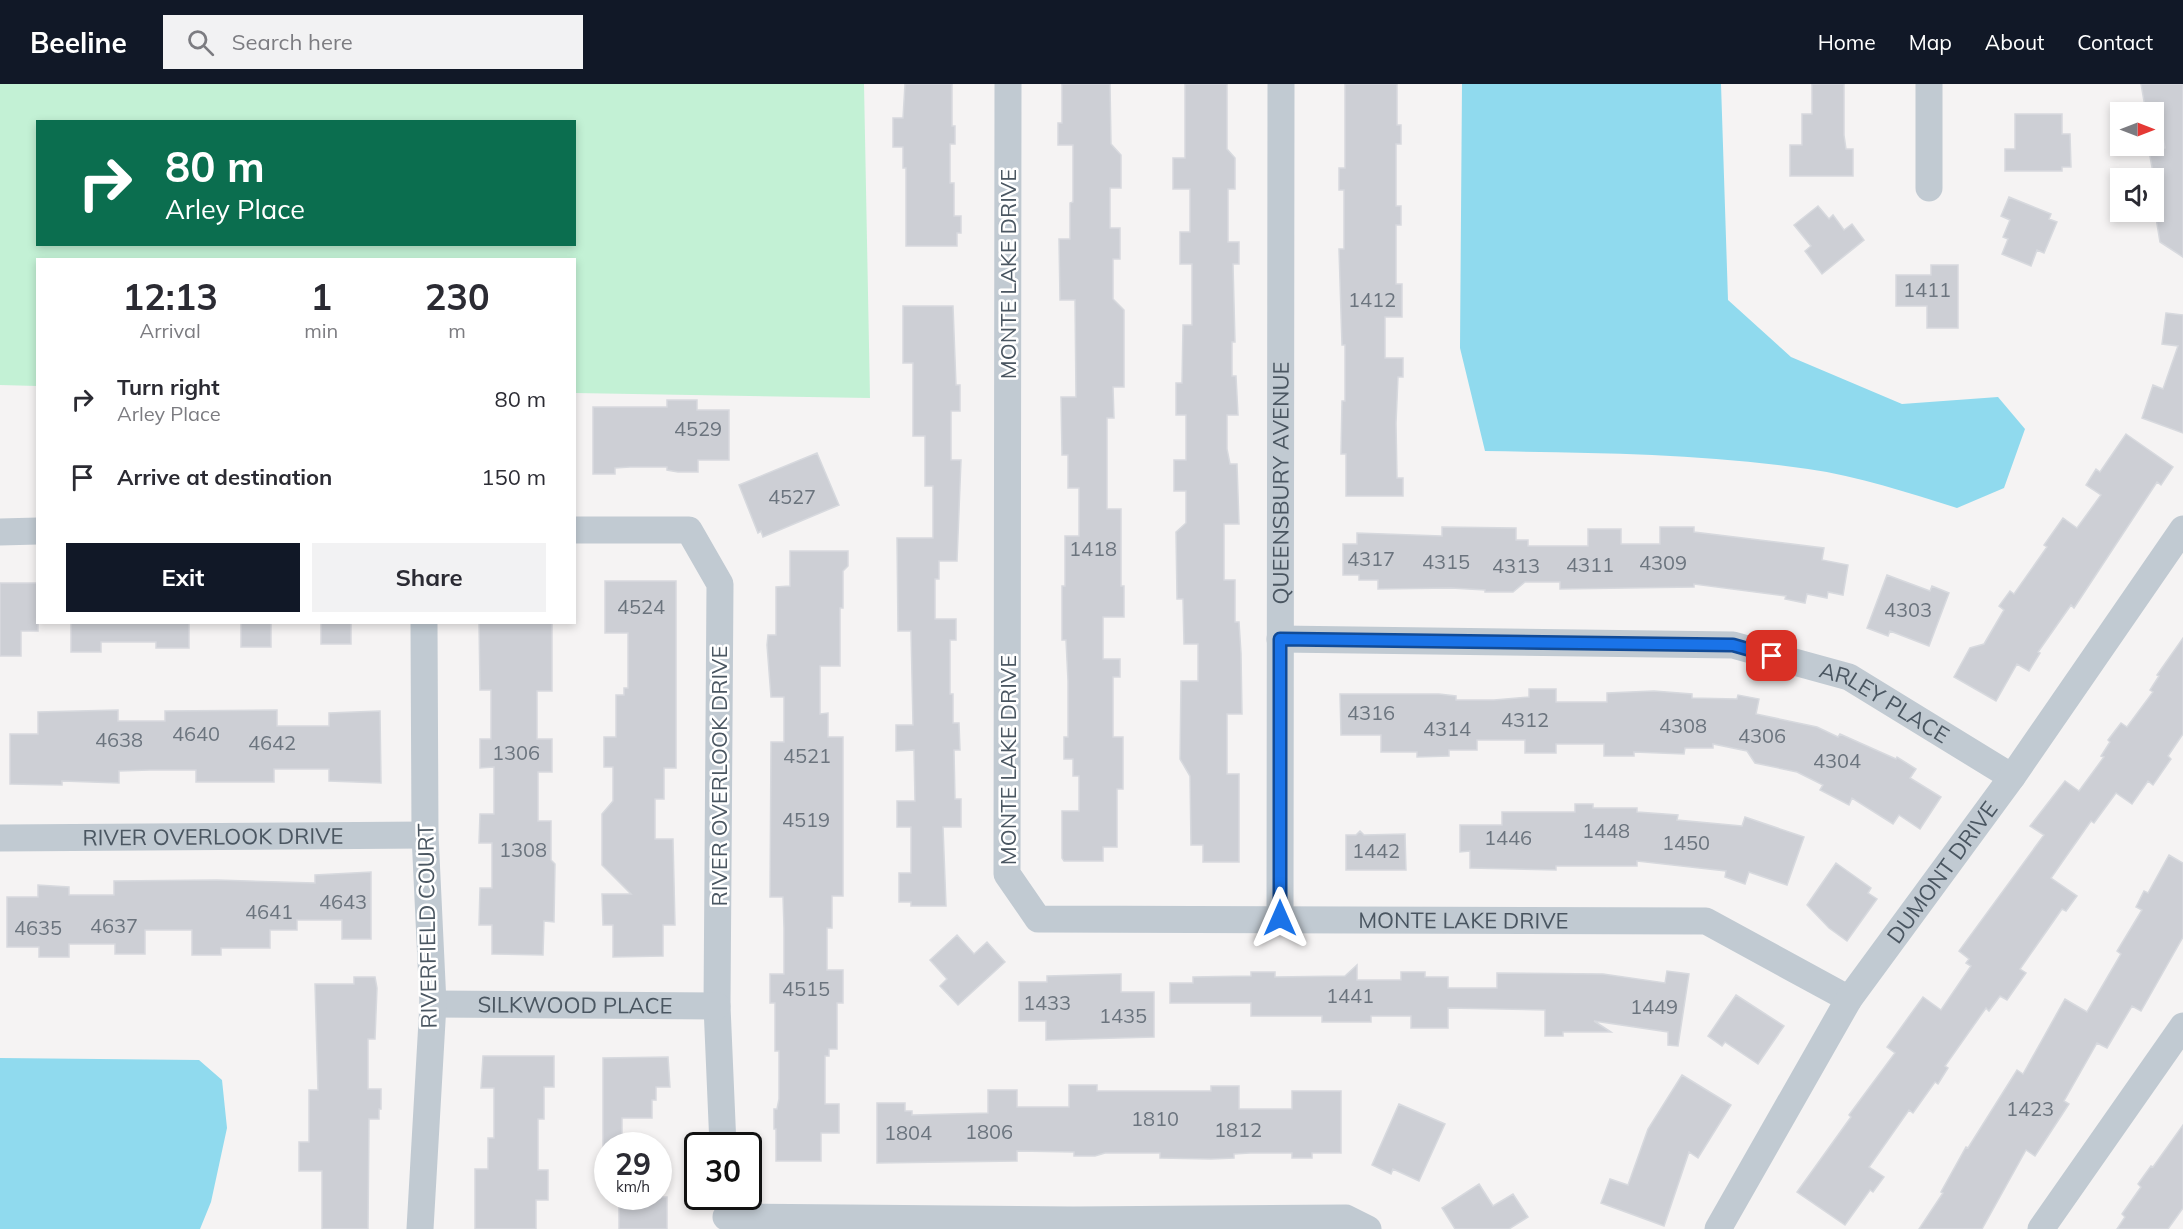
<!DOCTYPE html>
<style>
:root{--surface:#fff;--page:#f2f2f3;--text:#2b2b33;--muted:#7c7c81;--accent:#111827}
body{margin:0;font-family:Mulish,sans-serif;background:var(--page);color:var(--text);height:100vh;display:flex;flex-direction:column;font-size:22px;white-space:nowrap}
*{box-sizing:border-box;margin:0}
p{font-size:20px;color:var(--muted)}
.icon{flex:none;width:33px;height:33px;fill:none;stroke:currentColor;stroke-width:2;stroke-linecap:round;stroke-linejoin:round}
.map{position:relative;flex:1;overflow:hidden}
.panel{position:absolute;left:36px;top:174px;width:540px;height:366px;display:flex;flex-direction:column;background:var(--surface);border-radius:0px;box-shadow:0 3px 9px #0003}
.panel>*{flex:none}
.guide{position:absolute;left:36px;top:36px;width:540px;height:126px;border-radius:0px;box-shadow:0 3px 9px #0003;background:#0b6e4f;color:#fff;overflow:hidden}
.needle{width:39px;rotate:90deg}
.buttons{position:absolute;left:2110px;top:18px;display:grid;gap:12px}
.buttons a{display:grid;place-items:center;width:54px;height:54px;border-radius:0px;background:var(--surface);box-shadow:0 3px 9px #0003;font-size:30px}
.speed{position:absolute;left:594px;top:1048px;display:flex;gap:12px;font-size:30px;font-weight:700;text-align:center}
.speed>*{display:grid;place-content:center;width:78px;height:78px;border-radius:50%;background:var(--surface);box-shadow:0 3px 9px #0003;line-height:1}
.speed small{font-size:15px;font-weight:400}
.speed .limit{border:3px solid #111;border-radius:9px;background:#fff;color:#111}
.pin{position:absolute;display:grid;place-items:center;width:51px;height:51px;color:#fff;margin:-26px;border-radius:12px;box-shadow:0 3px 9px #0006}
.me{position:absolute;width:66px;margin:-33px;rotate:0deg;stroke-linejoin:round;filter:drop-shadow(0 0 4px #0008)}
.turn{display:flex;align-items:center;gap:21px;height:126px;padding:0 30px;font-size:27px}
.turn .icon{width:78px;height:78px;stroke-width:2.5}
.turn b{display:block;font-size:42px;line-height:51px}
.eta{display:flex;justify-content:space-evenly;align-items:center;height:102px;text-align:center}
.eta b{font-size:36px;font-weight:700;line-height:42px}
.primary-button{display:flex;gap:12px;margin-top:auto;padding:12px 30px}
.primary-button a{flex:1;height:69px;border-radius:0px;background:var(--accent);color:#fff;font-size:24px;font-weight:700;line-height:69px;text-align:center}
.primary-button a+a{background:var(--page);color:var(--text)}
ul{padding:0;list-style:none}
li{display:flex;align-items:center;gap:18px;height:78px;padding:0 30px}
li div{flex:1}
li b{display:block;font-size:22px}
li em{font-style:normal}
header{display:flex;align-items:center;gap:36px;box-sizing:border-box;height:84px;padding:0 30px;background:var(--accent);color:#fff}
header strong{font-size:28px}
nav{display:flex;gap:33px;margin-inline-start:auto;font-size:21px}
.search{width:420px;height:54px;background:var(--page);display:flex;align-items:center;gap:15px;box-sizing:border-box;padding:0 21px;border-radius:0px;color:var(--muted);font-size:22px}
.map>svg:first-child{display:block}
.green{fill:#c3f1d5;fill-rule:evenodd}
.water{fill:#90daee}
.building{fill:#cdcfd5;stroke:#d7d9de;stroke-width:1.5}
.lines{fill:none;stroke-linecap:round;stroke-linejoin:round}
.street{stroke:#c1cad2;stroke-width:27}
.route-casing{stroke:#114b97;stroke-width:15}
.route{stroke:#1a73e8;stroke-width:10}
.labels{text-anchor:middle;stroke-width:5;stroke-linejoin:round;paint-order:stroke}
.number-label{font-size:20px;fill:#6b747e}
.street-label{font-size:22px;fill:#4a5661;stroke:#fff}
</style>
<header>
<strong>Beeline</strong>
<div class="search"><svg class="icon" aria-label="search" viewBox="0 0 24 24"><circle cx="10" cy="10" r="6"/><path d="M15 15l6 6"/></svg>Search here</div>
<nav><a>Home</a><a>Map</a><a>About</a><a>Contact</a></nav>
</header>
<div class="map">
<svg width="2183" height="1145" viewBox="0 0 2183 1145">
<rect width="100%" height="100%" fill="#f5f3f3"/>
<path class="green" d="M0,0H864L870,314L575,309L574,176H38L37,302L0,301ZM38,38H574V160H38Z"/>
<path class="water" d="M1462,0H1721L1728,216L1791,273L1902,320L1998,313L2025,345L2004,404L1957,424C1909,409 1858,392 1808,385C1701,369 1593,369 1485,367L1460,264Z
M0,974L199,976L222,996L227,1044L211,1118L200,1145H0Z"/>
<path class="building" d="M905,0H952V42H955V60H950V99H954V132H961V149H957V162H906V84H903V63H893V34H903Z
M1062,0H1110L1111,60L1121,71V104H1110V144H1120V175H1113V215L1124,226V303H1113L1114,334H1107V425H1121V502H1124V533H1103V575H1120V593H1113V653H1123V705H1117V763H1103V777H1064L1062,774V727H1079V692H1073V675H1064V653H1068V597L1066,556H1062V502H1065V452H1079V404H1068V371H1062L1061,313H1076L1075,216H1060L1059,155H1070V119L1073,118V61H1058V39H1062Z
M1185,0H1227V65L1235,74V105H1228V158H1239V180H1233L1235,258H1232V292H1236L1238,331H1227V365L1230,380H1237L1239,440H1224V496H1235V538H1239L1241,569L1242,630H1227V690H1239V778H1203V761H1191L1190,692L1180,675L1181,597H1198V560H1184L1183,515H1177L1176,448L1186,439V407H1174V376H1186V331H1176V299H1182L1183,241H1192V180H1180V148H1190V105H1173V74H1185Z
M1345,0H1397V41H1401V60H1396V122H1401V141H1396V200H1402V233H1385V274H1403V293H1398L1396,339L1397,394H1403V412H1346V370H1341L1342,317H1345V261H1342L1339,165H1344V106H1339V84H1345Z
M1812,0H1844V51L1846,65H1853V92H1790V61H1802V30H1812Z
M2141,0H2183V173L2160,158L2155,128L2159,121L2149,67L2165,64L2157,21L2145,23Z
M2015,30H2062V50H2070L2071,83H2062V87H2005V65H2015Z
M2009,113L2051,130L2049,135L2057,138L2044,169L2037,166L2031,182L2002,170L2008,155L2003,153L2010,136L2001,132Z
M1818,122L1829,135L1833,131L1844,146L1852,140L1864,156L1822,190L1805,167L1811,162L1794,141Z
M1931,181H1958V244H1927V222H1896V191H1931Z
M903,222H953L956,301H960V327H951V376H961L957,477H939V495H935V535H956V556H950V610H953V639H959L960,666H954L955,715H961V743H943L946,822H911V818H899V789H911V743H897V717H915L914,666L896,667V641H913L911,547H898L897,454H933V402H925V352H913V279H903Z
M2166,229L2183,231V349L2142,334L2153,301L2163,305L2178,262L2162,260Z
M667,316H697V326H729V376H698V388H678L667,386V383H630L615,384V390H593V323H667Z
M2126,350L2173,383L2161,401L2157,398L2074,524L2071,521L2038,568L2040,569L2029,587L2017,580L1996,617L1954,593L1970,564L1984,560L2004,526L1999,522L2010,507L2014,510L2047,463L2044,461L2063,434L2077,444L2101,411L2086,401L2096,385L2100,388Z
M817,369L839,421L763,453L761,447L758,449L739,401Z
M1442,443L1516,444V456H1528V462H1588V445H1621V460H1660V443H1694V448L1824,464L1822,476L1848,481L1843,511L1828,508L1827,514L1807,510L1805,519L1785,515L1786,512L1694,500V503L1560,505V498H1525L1513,508H1485V506L1451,504L1378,505V496H1359V491H1343V460H1357V449L1442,452Z
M790,467H848V482L843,487V524H840V582H820V630L828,629V653H843V812H832V844H827V886H843V919H837V965H829V972H825V1020H839V1049H821V1077H776V1045H774V1025H777L779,1015V967H775V919H770V890H784V844L783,813H770L771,658H784V613H771L767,561L768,551H776V503L790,502Z
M1887,491L1930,507L1932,502L1949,509L1929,562L1890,547L1888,552L1867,544Z
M605,497H676V684H664V715H655V755H673L675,841H663V872L613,873V841H603L602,810H631L602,781V730L613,717V683H604V653H616V611H624V604H628V549H605Z
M0,499H38V547H21V572H0Z
M71,538H189V564H156V558H101V568H71Z
M241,538H271V563H241Z
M321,538H351V560H321Z
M479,538H552V607H537V655H552V688H538V737H551V776L555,780L554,838L544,837L543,871L492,870V841H479L480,804H492V759H479L480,730H494V683L480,684V655H491V606H480Z
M2183,554V650L2168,672L2171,675L2153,701L2148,697L2132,720L2116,709L2094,739L2091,737L2051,794L2077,812L2066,827L2062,825L2020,885L2026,889L2007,916L2000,912L1989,927L1986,924L1945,982L1948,984L1938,1000L1935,998L1913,1029L1909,1026L1869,1083L1884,1093L1873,1108L1870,1106L1845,1141L1797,1108L1851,1033L1849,1031L1895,969L1887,963L1923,913L1941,926L1971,882L1966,879L1969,875L1959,867L2044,751L2030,742L2065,697L2079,707L2104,673L2101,672L2110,658L2108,656L2121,639L2127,643L2153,608L2150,606L2159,592L2157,591Z
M1529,605H1556V618H1607V609L1654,607L1692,610V614L1737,615L1738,611L1759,615L1756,630L1817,643L1838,653L1840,650L1896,675L1897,673L1916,685L1910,694L1941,713L1920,745L1899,731L1893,740L1852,714L1849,721L1820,706L1823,701L1797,688L1755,679L1747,667L1713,660V664H1685L1684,670L1634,668V672H1604V660H1556V669H1525V656H1477V666H1449V672L1417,673V668H1381V651H1341L1340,610H1439L1456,612V616H1494L1529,613Z
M118,626V637H165V627L277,626V642H329V629L380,627L381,699L329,697V685H274V698H196V686H150L119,687V699L62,697V701L10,700V650H38V628Z
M1575,720H1593V724H1637V728L1678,731L1677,736L1742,742L1745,733L1804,753L1787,801L1749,788L1745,800L1725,793L1726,787L1637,777V782H1556V786L1470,784V767L1460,768V741H1502V728H1575Z
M1360,747L1364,751L1405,750L1406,786H1346V751H1356Z
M2169,771L2183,779V853L2141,927L2132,922L2107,964L2097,959L2064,1017L2069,1020L2035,1072L2026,1066L1982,1145H1919L1943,1109L1941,1108L1966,1063L1968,1064L2017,986L2023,990L2065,915L2087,928L2121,870L2117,867L2142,826L2136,823L2144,807L2148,809Z
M1836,779L1871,804L1868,809L1877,815L1847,857L1829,844L1807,821Z
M371,788V855H342V836H297V846H270V864H221V871H192V846H145V870H115V860H69V873H39V863H7V813H38V801L69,803V811H114V797L217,796L315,799V791Z
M957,851L974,870L987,858L1005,878L958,921L940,902L947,895L930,876Z
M1357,881V896H1401V888H1425V893H1448V904H1497V889L1603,890L1665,899L1667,887L1689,890L1678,962L1668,961V948L1594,937L1611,948H1563V952H1545V926L1448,924V944H1411V932H1371V938H1322V932H1251V919H1170V899H1193V893L1251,892V888H1275V893L1345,892Z
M1121,890V908H1154V953L1046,956V937H1019V898H1047V892Z
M354,893H375L377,904L375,955H368V1005H381V1025H379V1035H369L368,1145H322V1087H299V1058H309V1006H318L315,900H354Z
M1736,911L1784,942L1758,980L1725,958L1722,962L1708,952Z
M483,972H554V1003H544V1035H538V1086H548V1116H536V1145H475V1085H488V1054H494V1004H481Z
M668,973L670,1003H656V1016H652V1034H622V1062H603V974Z
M1682,991L1731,1021L1698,1074L1689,1068L1664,1142L1601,1119L1610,1095L1628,1101L1648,1045Z
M1069,1001H1097V1007H1211V1002H1239V1025H1292V1007H1341V1069H1312V1074H1292V1069H1250L1234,1070V1074L1211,1075L1160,1074V1069H1105L1095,1072H1074V1068L1017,1067V1077L877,1079V1019H905V1027H912V1031L988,1029V1006H1017V1023H1069Z
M1399,1020L1445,1040L1419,1097L1393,1085L1391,1090L1372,1081Z
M2183,1041V1124L2168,1145H2117L2125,1133L2122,1130L2141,1103L2138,1100L2151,1082L2153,1083Z
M1479,1100L1493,1122L1513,1110L1528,1133L1509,1145H1455L1442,1124Z
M619,1113H667V1145H619Z"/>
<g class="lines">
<g class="street">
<path id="s1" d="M1008,0L1007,790L1038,835L1706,837L1849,915"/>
<path d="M1929,0V104"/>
<path d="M574,446H689L720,500L717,922L723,1062"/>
<path d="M0,448L38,447"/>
<path id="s2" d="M1280,555L1733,561L1849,593L2012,693"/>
<path id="s3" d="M0,754L425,751"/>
<path id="s4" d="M1280,834L1281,0"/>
<path id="s5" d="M433,920L717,922"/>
<path d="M726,1133L1073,1136L1346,1134L1368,1145"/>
<path d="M420,1145L433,920L425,751L424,538"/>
<path id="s6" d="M1718,1145L1849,915L2012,693L2183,445"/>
<path d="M2041,1145L2183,942"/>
</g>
</g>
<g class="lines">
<g class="route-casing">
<path id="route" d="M1280,834V555L1733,561L1772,572"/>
</g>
<use href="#route" class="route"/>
</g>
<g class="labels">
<g class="number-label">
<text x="1927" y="213">1411</text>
<text x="1372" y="223">1412</text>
<text x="698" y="352">4529</text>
<text x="792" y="420">4527</text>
<text x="1093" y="472">1418</text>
<text x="1371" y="482">4317</text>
<text x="1446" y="485">4315</text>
<text x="1663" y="486">4309</text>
<text x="1590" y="488">4311</text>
<text x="1516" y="489">4313</text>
<text x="641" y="530">4524</text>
<text x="1908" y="533">4303</text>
<text x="1371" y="636">4316</text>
<text x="1525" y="643">4312</text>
<text x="1683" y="649">4308</text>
<text x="1447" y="652">4314</text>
<text x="196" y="657">4640</text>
<text x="1762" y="659">4306</text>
<text x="119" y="663">4638</text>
<text x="272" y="666">4642</text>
<text x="516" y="676">1306</text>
<text x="807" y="679">4521</text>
<text x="1837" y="684">4304</text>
<text x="806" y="743">4519</text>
<text x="1606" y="754">1448</text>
<text x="1508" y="761">1446</text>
<text x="1686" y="766">1450</text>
<text x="523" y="773">1308</text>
<text x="1376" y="774">1442</text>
<text x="343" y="825">4643</text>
<text x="269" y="835">4641</text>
<text x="114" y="849">4637</text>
<text x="38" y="851">4635</text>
<text x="806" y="912">4515</text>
<text x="1350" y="919">1441</text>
<text x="1047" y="926">1433</text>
<text x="1654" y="930">1449</text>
<text x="1123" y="939">1435</text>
<text x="2030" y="1032">1423</text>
<text x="1155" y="1042">1810</text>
<text x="1238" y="1053">1812</text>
<text x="989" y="1055">1806</text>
<text x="908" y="1056">1804</text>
</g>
<g class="street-label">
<text transform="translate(1008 190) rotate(-90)" y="8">MONTE LAKE DRIVE</text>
<text dy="8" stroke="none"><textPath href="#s4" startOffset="435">QUEENSBURY AVENUE</textPath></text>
<text dy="8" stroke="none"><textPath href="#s2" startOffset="616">ARLEY PLACE</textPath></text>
<text transform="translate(1008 676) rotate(-90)" y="8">MONTE LAKE DRIVE</text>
<text transform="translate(719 692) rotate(-90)" y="8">RIVER OVERLOOK DRIVE</text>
<text dy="8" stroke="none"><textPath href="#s3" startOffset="213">RIVER OVERLOOK DRIVE</textPath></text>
<text dy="8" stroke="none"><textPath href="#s6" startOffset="422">DUMONT DRIVE</textPath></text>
<text dy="8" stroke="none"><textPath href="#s1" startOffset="1270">MONTE LAKE DRIVE</textPath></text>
<text transform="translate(427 842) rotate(-91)" y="8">RIVERFIELD COURT</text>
<text dy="8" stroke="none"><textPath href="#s5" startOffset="142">SILKWOOD PLACE</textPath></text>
</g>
</g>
</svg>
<div class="buttons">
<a><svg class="needle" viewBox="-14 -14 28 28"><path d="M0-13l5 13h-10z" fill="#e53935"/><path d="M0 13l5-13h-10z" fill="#7c7c81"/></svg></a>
<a><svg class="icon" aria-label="sound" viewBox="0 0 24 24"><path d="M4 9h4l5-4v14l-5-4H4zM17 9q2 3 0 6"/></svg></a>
</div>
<div class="speed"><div>29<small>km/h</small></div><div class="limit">30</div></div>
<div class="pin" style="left:1772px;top:572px;background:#d93025"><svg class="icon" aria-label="arrive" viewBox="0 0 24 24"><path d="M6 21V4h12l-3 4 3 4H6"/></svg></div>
<svg class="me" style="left:1280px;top:834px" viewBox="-20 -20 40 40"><path d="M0-17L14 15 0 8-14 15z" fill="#1a73e8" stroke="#fff" stroke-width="4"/></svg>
<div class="guide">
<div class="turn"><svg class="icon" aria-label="right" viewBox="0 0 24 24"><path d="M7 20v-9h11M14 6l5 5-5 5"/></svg><div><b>80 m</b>Arley Place</div></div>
</div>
<section class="panel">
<div class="eta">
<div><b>12:13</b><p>Arrival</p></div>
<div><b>1</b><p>min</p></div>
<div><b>230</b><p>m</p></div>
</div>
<ul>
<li><svg class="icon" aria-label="right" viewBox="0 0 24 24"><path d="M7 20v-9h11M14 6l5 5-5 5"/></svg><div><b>Turn right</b><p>Arley Place</p></div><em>80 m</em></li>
<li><svg class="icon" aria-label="arrive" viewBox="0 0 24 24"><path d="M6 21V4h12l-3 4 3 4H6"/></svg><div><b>Arrive at destination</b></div><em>150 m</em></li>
</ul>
<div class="primary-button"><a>Exit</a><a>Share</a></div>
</section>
</div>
